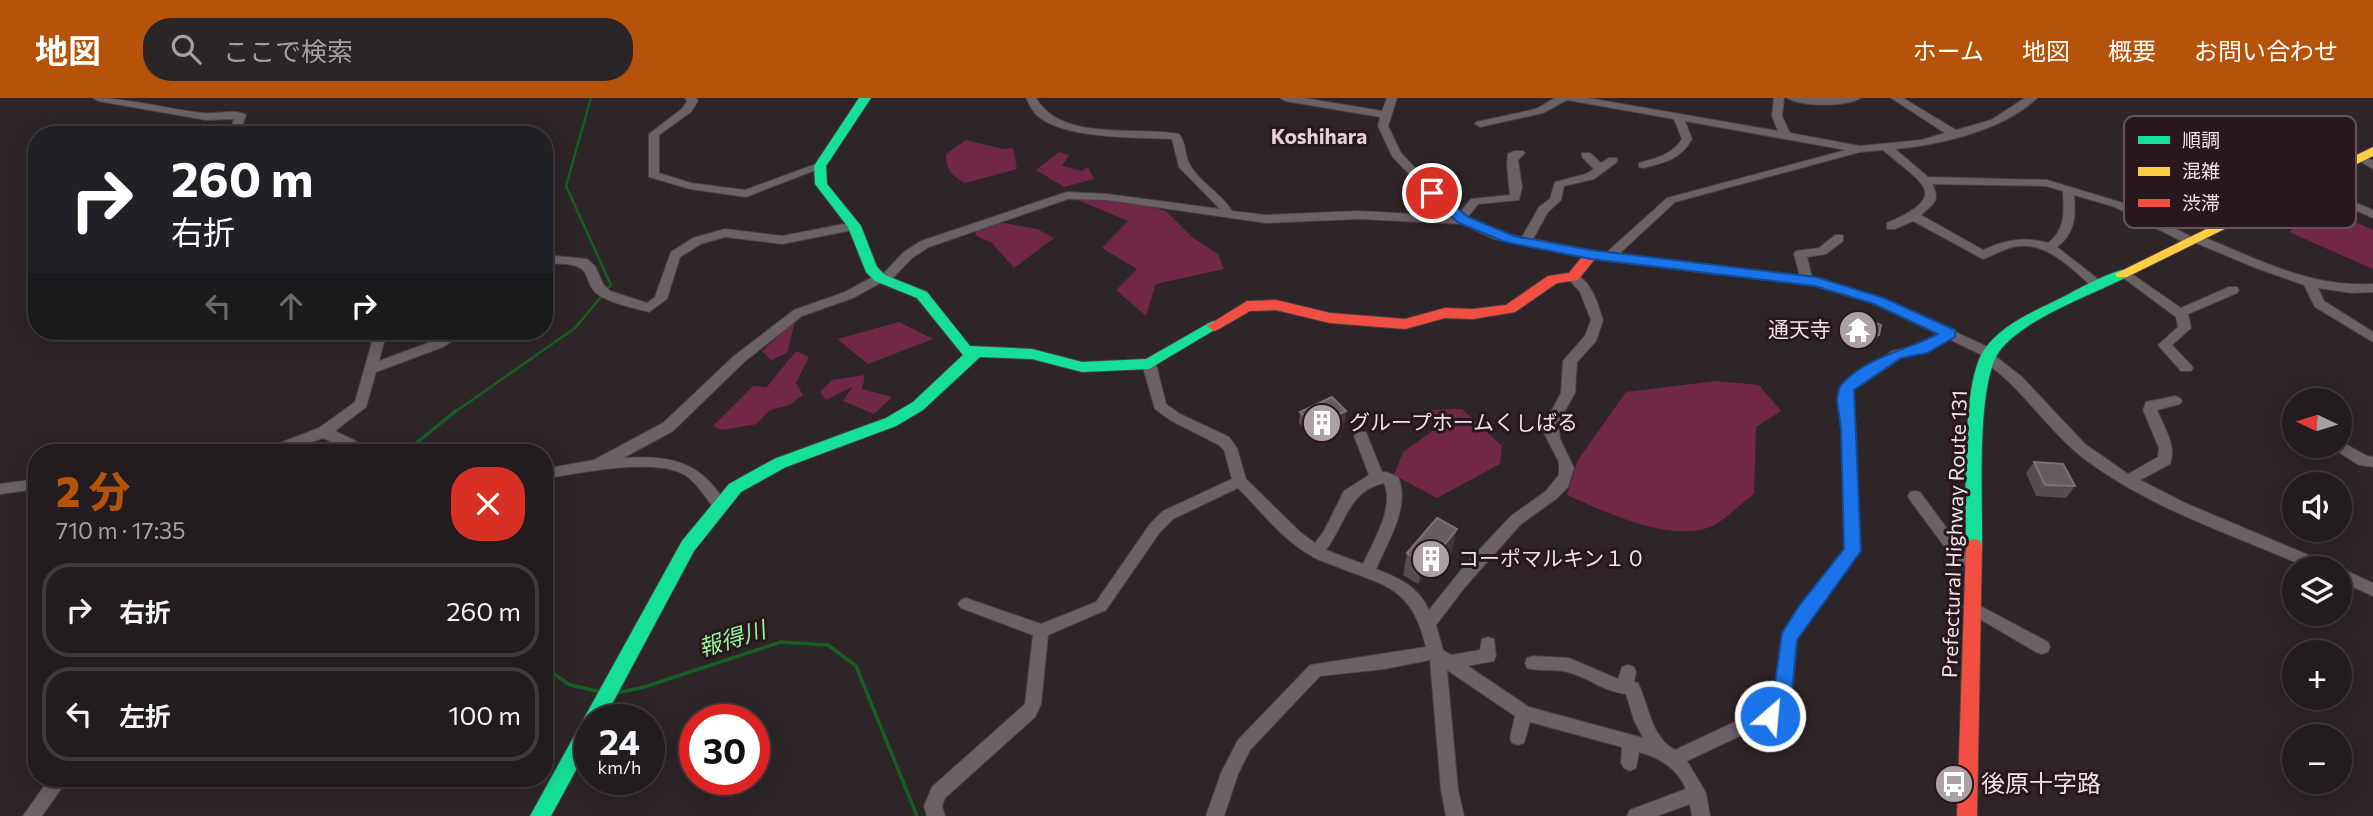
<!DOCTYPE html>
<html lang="ja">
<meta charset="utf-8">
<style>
:root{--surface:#221c1e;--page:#2a2527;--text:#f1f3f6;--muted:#a2a1a4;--line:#3f3a3c;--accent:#b45309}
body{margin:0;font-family:Commissioner,"Noto Sans JP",sans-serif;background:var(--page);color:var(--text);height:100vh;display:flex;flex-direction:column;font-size:26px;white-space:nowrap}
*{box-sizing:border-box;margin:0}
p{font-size:23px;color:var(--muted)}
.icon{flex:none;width:38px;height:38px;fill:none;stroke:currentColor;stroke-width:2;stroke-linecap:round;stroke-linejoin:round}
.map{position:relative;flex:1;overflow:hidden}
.side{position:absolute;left:28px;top:346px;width:525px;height:343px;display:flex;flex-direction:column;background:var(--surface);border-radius:28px;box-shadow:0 4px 18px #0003,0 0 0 2px var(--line)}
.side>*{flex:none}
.guide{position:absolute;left:28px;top:28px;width:525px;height:214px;border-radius:28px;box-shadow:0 4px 18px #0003,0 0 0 2px var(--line);background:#202124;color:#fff;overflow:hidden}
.needle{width:46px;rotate:274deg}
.buttons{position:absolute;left:2282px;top:290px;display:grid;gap:14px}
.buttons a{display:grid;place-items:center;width:70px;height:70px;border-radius:50%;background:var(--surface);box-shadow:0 4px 18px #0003,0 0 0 2px var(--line);font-size:35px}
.speed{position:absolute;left:574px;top:606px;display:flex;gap:14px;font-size:35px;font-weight:700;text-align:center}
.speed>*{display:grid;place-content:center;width:91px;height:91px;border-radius:50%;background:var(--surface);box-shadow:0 4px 18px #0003,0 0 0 2px var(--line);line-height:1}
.speed small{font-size:18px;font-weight:400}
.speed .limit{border:10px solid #d22;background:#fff;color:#111}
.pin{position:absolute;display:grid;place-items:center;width:60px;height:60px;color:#fff;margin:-30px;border:4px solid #fff;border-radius:50%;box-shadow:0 2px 7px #0007}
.me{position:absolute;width:77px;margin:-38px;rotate:27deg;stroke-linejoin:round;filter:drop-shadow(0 0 5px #0008)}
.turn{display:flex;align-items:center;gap:24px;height:147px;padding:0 28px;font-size:32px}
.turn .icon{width:91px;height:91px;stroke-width:2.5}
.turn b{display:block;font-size:49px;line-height:60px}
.lanes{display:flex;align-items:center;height:66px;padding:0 28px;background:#0003;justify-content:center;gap:35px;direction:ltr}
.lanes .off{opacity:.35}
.round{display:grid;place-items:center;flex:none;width:74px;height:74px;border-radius:28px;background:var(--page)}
.headline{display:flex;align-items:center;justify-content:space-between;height:119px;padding:0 28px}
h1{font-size:42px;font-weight:800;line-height:52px;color:var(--accent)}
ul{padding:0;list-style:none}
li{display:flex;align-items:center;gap:21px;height:94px;margin:0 14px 10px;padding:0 14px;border:4px solid var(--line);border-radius:28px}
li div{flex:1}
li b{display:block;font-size:26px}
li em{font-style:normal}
header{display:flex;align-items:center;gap:42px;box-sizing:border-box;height:98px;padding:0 35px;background:var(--accent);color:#fff}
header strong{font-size:33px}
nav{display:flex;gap:38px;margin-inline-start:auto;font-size:24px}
.search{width:490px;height:63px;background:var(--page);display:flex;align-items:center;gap:18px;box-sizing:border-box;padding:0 24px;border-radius:28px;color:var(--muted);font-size:26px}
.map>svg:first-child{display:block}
.green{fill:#712847}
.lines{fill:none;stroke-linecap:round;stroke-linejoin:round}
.stream-far1{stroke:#165e24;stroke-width:2.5}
.stream{stroke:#165e24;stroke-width:3.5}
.street-casing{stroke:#494144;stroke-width:2}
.fast-casing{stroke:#494144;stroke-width:2}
.slow-casing{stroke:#494144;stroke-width:2}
.jam-casing{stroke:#494144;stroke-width:2}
.street{fill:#6a6264;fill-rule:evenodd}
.fast{fill:#16e098;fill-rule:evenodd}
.slow{fill:#ffcf43;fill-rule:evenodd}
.jam{fill:#f24e42;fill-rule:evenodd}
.wall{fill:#554d4f}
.shaded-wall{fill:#3e3639}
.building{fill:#655d60;stroke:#7a7275;stroke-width:2}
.route{fill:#1a73e8;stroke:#114b97;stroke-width:2}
.labels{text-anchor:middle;stroke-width:6;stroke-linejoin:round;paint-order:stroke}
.far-quarter-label{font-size:21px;font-weight:bold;fill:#e6d0d7;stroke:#28181d}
.poi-label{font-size:21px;fill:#eee3e6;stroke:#28181d;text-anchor:start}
.street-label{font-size:21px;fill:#eee3e6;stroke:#28181d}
.water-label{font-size:23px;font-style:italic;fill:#92f49b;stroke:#28181d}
.near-poi-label{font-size:24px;fill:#eee3e6;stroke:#28181d;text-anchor:start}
.key{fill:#28181d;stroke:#635559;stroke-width:2}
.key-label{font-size:19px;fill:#eee3e6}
</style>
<header>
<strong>地図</strong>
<div class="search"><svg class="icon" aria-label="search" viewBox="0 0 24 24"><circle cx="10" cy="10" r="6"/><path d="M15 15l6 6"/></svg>ここで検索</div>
<nav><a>ホーム</a><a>地図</a><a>概要</a><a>お問い合わせ</a></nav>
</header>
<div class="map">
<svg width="2373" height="718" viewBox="0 0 2373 718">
<rect width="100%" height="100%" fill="#2e2528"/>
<path class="green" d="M966,42L1003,51L1013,50L1017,71L965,85C952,77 946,73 946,56Z
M1059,54L1069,57L1062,68L1082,73L1088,69L1094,81L1064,89L1036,72Z
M1073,100L1141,106L1166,113L1192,139L1218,156L1224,171L1156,186L1146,218L1116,192L1137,171L1102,150L1128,123Z
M2314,115L2343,125L2347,120L2373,132V171L2289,134Z
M999,124L1037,131L1054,140L1014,170L992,145L975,137L977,130Z
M795,223L787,255L771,262L762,253Z
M899,224L933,241L868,266L837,241Z
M796,253L809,259L796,285L803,297L790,307L770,312L757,326L722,332L713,328L753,288L767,289Z
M865,277L862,291L892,299L874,316L843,303L852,289L826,302L820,294L832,282Z
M1715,283L1759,287L1781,313L1756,329L1754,396C1741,405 1725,423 1710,429C1669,445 1603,413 1567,397L1578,362L1626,294Z
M1462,311L1502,348L1500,366L1437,400L1394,377L1403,354L1438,329L1428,312Z"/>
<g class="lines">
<path class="stream-far1" d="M455,314L575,230L611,187L566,88L591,0"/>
<path class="stream" d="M404,355L457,312
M544,569L570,587L601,594
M616,595L644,589L781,544L828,547L856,568L917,718"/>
<g class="street-casing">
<path id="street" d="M93,0C130,0 166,11 203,15C216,17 235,10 246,17L239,37H228L234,21L206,22L98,3Z
M685,0H696L698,3L691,14L659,37V75L691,85L745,92L816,66H824L826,68L746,99L690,91L649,79V36L683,10L687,3Z
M1026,0H1036C1061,44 1136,28 1179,36C1187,46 1184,57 1190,67C1200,85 1221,95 1232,113L1266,117L1359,113L1451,118L1441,110L1392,58L1378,28L1380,19L1285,3L1280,0H1304L1382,13L1387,0H1397L1388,28L1401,55L1449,106L1460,114L1471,101L1510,97L1507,67L1508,56L1514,53H1523L1525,55L1518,62L1522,89L1519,102L1478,106L1468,119L1501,135L1522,139L1539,109L1550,101L1555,84L1586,76L1594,71L1582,59V55H1590L1601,65L1609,60H1617V64L1594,81L1564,88L1561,102L1548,114L1533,141L1606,155L1667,100L1846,52L1685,23L1692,41C1681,61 1664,65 1643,70L1639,69V65C1656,60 1672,57 1682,41L1674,21L1567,2L1543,15L1480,29L1475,26L1476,24L1536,11L1555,0H1588L1778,33L1772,18L1774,0H1784L1782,18L1790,35L1860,48L1921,42L1945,35L1891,0H1903L1956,32L1991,22L2025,0H2037C2004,32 1940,47 1895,51L1928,79L2047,82L2123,105L2192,139L2201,138C2257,161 2311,190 2373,186V194L2352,195L2318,190L2324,203L2373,234V244L2315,209L2304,187L2256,170L2196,145L2187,146L2115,109L2074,97C2076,119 2075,135 2057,149L2103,185L2105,188L2103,191H2095C2074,173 2049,145 2019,148C2006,149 1995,157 1983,161L1913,123L1895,131H1887V125C1953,97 1921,85 1883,52L1860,54L1675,104L1619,156L1800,178L1794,156L1796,153L1819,150L1835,137H1843V143L1826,156L1807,159L1812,180L1883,200L1994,252V257L2022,279L2085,346L2128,376L2158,359L2159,350L2143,312L2146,304L2175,298L2180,300L2182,303L2180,306L2157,312C2164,329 2177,348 2170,366L2140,382L2185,405L2332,467L2334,471H2311C2237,438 2156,413 2090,365C2049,336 2025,291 1982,262V257L1949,241L1927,254L1901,260L1853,292L1851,302L1856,331L1859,453L1810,518L1797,542L1793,587L1784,617L1687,663L1706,695L1710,718H1692L1690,706L1657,718H1627L1630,712L1686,691C1677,670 1660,660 1639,654L1636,670L1630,673L1624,670L1621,665L1622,649L1530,624L1524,645L1518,647L1512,645L1510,640L1515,618L1447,572L1458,692L1464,718H1446L1441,692L1430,562L1384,571L1320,578L1250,652L1238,676L1224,718H1206L1221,675L1238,642L1310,567L1426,549C1412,489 1386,488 1335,468C1327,465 1317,462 1310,457C1282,441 1261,413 1238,390L1173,421L1160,434L1106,512L1048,537L1041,606L1035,619L945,700L942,708L945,718H927L924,708L932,689L1025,606L1033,537L961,510L958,506L961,502L966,500L1041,526L1096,504L1150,426L1163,413L1232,381L1224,352L1219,347L1170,322L1155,311L1142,266L1144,263H1154L1156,266L1166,306L1180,316L1229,339L1237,350L1246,381L1300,434L1315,445L1324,433L1344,393L1369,377L1354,338L1356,334H1366L1382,374H1386L1398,379C1411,408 1387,445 1376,471C1400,481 1417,487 1429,512L1465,467L1511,418L1546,393L1559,377V364L1544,335L1545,325L1561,295L1563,263L1585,238L1591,222L1580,194L1567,179L1573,175C1592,183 1597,204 1603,222L1596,243L1577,264L1575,295L1558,325L1560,341L1574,370L1568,389L1556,401L1521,426L1465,489L1436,527L1443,552L1451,557L1480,552L1482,541L1488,539L1494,541L1496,558L1494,563L1468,568L1529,609L1643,640L1634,622L1626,596C1601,593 1589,579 1567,574C1554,570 1540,574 1527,570L1525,565L1527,560L1533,558L1569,560L1618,581L1622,569L1628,567L1634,569L1636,574L1634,584L1638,585C1649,608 1651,639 1675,652L1771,607L1777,587L1781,541L1800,508L1845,452L1842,331L1837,302L1840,290L1892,253L1918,247L1938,236L1875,206L1815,188L1591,161L1494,141L1462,126L1359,121L1266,125L1107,102L1068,101L929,149L912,160L889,184H882L853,200L802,218L744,264L673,333L623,360C670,357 701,363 726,406L724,410H714C705,399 697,385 685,377C656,359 577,375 544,381V371L594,362L663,325L734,258L794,212L845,194L876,177H882L904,154L921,143L1067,94L1107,96L1220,111L1179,69L1172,41C1138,39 1057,42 1034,14C1031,10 1028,4 1026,0ZM1932,86L2046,88L2063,93C2064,114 2066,131 2048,145C2024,138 2005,142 1983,152L1921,117C1934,105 1941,103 1932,86ZM1384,385C1395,409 1373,444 1363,466L1326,452C1346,425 1348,393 1384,385Z
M1787,0H1861C1847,9 1801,9 1787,0Z
M2360,56L2373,63V71L2356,61V57Z
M2306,83L2373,112V120L2302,88L2300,86Z
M854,124L858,125V131L782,146L725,139L701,146L680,159L667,201L649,214C634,210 613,206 600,198C581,185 595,169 566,166C558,166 551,164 544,168L546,157L587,161L595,168L603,186L610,193L647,205L655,199L671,154L693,140L725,131L782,138Z
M2126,172L2181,210L2229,189H2237L2239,192L2237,195L2188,216L2191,230L2172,247L2191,267L2193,270L2191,273H2181L2158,247L2178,229L2176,219L2122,179L2120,176L2122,173Z
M375,233H387L379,263L433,243L452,233H468L443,249L376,274L366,309L335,333L356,343L361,355H347L345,350L323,340L283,355H262L264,351L319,330L355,304Z
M2340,343L2367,358L2373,359V369L2359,367L2335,352L2333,348H2340Z
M37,381V391L0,396V386Z
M1915,393L1920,394L1965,455L1977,459L1980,463L1977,467L1972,469L1955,463L1910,402L1908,398L1910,394Z
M2340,470L2373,485V498L2340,483V471H2337Z
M1971,503L2048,544L2050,549L2048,554L2042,556L2036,554L1966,513L1963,509L1966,505Z
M49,681H68L42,718H23Z"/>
</g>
<g class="fast-casing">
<path id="fast" d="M859,0H871L826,68L827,86L861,128L877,169L885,177L927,194L970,248L1032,251L1082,264L1146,261L1209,225L1214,223L1221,228L1149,271L1082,274L1032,261L980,259L923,312L896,328L786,369L741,394L694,453L604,621H590V646L551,718H530L682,443L729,386L774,361L886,320L913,304L963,257L917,200L875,183L866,174L848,129L815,86L814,68Z
M2122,172L2127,173L2129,176L2127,179C2089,198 2028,219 2001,251C1975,282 1983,406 1982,448L1980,453H1968L1966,448C1966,405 1961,285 1984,252C2001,227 2033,214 2059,201C2079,191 2100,178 2122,172Z"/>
</g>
<g class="slow-casing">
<path id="slow" d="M2373,49V58L2127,179H2117L2115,176Z"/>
</g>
<g class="jam-casing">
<path id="jam" d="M1591,153L1598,157L1578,182L1557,185L1515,214L1473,221L1445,220L1405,231L1330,225L1276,212L1250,213L1219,231L1214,233L1207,228L1247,203L1276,202L1330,215L1405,221L1445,210L1473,211L1506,207L1548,178L1569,175L1586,154Z
M1974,441L1980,443L1982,448L1977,718H1957L1966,448L1968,443Z"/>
</g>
<use href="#street" class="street"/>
<use href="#fast" class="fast"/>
<use href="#slow" class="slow"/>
<use href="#jam" class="jam"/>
</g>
<path class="wall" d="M1854,216L1879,237L1874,245L1847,237L1850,224Z
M1346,313L1345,324L1313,340L1299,325L1300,314Z
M2034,364L2075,388L2066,400L2036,398L2026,375Z
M1437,420L1452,453L1437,471L1432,469L1418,486L1403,477L1407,455Z"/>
<path class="shaded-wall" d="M1346,313L1345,324L1313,340L1314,328Z
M1457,431L1452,453L1437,471L1442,450Z
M1437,447L1432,469L1418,486L1423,465Z"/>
<path class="building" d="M1854,216L1881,227L1879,237L1851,229Z
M1332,299L1346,313L1314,328L1300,314Z
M2034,364L2063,366L2075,388L2045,387Z
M1437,420L1457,431L1442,450L1437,447L1423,465L1407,455Z"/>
<path class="route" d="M1427,92H1436L1468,119L1514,138L1591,152L1816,179L1884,200L1955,232V239L1927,255L1901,260L1854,292L1861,453L1797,542L1791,604L1777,624H1763L1761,618L1773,601L1782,535L1799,508L1844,451L1841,331L1837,302L1839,290C1861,260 1908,252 1938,236L1874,206L1815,188L1591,161L1505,144L1459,125L1427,98Z"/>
<defs>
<g id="temple-disc" transform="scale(2.0125)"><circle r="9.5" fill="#aba0a4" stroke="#28181d"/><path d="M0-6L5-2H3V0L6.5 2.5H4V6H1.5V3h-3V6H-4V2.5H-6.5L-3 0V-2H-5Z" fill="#fff"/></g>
<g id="building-disc" transform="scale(2.0125)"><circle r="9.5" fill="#aba0a4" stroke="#28181d"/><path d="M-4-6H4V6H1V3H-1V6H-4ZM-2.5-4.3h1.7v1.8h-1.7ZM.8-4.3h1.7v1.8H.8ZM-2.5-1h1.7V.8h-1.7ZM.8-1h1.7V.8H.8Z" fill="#fff"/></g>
<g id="bus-disc" transform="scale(2.0125)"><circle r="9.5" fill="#aba0a4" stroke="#28181d"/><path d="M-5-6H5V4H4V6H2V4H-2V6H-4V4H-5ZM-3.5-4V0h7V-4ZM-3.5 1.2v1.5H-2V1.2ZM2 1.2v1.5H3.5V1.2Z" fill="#fff"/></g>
</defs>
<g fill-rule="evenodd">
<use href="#temple-disc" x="1858" y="232"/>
<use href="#building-disc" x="1322" y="325"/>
<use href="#building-disc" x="1431" y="461"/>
<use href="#bus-disc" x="1954" y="686"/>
</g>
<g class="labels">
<g class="far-quarter-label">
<text x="1319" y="46">Koshihara</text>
</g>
<g class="poi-label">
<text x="1831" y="239" text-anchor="end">通天寺</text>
<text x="1349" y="332">グループホームくしばる</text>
<text x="1458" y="468">コーポマルキン１０</text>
</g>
<g class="street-label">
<text transform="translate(1955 436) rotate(-88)" y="7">Prefectural Highway Route 131</text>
</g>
<g class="water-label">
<text transform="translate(732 541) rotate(-17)" y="8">報得川</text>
</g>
<g class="near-poi-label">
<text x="1981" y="694">後原十字路</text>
</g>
</g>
<rect x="2124" y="18" width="232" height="112" rx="10" class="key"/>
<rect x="2138" y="38" width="32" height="8" fill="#16e098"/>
<rect x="2138" y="69" width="32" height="9" fill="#ffcf43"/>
<rect x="2138" y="101" width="32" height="8" fill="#f24e42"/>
<g class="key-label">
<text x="2182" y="49">順調</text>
<text x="2182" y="80">混雑</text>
<text x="2182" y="112">渋滞</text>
</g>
</svg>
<div class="buttons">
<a><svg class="needle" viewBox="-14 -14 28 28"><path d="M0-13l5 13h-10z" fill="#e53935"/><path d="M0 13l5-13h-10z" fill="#a2a1a4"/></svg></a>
<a><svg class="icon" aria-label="sound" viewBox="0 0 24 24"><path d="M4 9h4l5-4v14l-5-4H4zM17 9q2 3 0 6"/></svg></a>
<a><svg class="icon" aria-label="layers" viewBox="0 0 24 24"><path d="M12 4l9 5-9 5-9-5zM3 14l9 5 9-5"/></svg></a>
<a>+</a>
<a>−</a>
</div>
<div class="speed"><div>24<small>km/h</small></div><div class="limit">30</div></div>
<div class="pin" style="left:1432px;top:95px;background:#d93025"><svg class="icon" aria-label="arrive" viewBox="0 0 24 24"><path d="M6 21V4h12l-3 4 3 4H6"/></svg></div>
<svg class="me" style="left:1770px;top:618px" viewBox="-20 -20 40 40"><circle r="17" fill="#1a73e8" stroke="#fff" stroke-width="3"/><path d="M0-11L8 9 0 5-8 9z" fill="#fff"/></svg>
<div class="guide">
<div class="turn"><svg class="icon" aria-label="right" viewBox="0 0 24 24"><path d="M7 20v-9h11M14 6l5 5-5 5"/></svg><div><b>260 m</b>右折</div></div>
<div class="lanes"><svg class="icon off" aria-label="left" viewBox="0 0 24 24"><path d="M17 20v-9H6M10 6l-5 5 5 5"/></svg><svg class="icon off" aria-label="ahead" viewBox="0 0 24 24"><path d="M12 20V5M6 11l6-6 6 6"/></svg><svg class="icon" aria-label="right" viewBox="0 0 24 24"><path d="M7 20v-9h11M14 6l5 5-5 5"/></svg></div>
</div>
<section class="side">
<div class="headline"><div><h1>2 分</h1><p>710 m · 17:35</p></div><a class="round" style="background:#d93025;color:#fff"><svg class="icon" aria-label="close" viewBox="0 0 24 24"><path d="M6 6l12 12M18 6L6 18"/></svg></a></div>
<ul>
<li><svg class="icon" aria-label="right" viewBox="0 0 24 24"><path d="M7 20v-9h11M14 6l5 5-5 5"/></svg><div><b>右折</b></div><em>260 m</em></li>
<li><svg class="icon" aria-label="left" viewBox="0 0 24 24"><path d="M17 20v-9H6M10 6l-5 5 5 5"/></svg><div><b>左折</b></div><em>100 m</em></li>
</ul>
</section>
</div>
